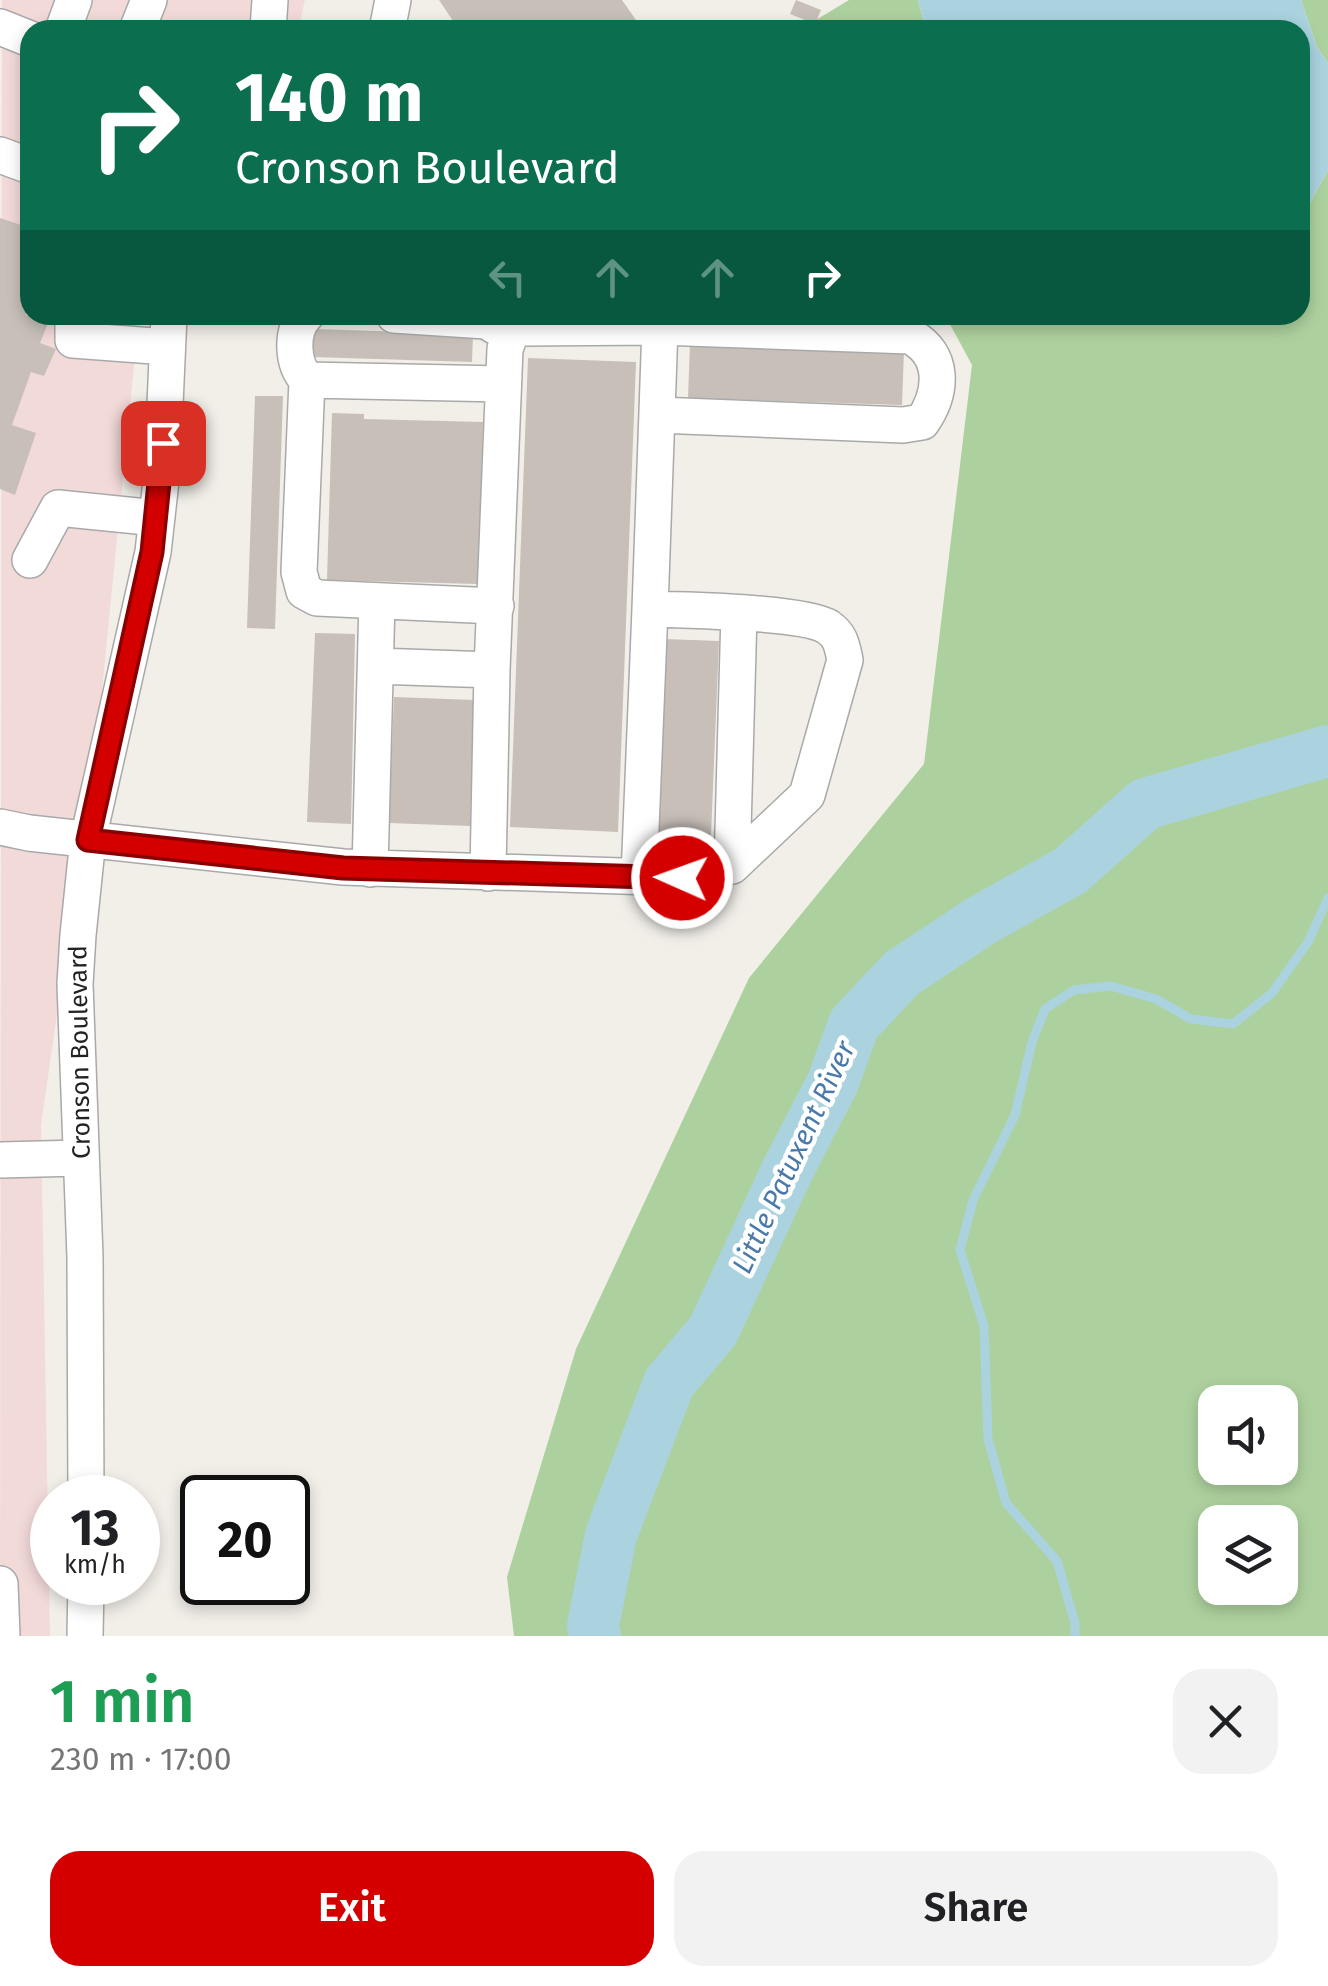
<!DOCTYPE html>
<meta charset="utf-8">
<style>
:root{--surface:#fff;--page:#f2f2f2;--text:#202124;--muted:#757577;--accent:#d40000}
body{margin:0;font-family:"Fira Sans",sans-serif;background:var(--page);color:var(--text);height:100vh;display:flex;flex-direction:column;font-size:38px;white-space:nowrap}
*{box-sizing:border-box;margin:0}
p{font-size:32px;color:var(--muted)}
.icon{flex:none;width:55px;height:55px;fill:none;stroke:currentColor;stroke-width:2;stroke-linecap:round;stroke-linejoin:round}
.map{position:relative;height:1636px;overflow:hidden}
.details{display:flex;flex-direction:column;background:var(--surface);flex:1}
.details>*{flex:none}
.hud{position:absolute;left:20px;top:20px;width:1290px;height:305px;border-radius:30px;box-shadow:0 5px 15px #0003;background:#0b6e4f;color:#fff;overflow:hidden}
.buttons{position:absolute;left:1198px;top:1385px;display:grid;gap:20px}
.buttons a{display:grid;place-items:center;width:100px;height:100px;border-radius:20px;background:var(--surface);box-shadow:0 5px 15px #0003;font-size:50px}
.speed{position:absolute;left:30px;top:1475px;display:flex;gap:20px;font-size:50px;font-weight:700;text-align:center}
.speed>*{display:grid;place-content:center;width:130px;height:130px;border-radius:50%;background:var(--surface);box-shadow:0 5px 15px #0003;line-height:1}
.speed small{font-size:25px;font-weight:400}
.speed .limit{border:5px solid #111;border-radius:15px;background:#fff;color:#111}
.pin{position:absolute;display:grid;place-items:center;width:85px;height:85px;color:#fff;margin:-42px;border-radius:20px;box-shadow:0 5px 15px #0006}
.me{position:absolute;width:110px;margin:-55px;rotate:272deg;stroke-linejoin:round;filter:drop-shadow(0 0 8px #0008)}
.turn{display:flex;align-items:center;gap:35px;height:210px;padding:0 50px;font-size:45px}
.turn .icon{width:130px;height:130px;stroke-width:2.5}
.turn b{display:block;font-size:70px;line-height:85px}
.lanes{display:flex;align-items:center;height:95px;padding:0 50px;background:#0003;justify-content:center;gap:50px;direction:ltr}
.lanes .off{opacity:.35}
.round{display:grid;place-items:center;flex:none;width:105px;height:105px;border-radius:30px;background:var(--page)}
.head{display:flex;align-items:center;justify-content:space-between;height:170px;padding:0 50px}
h1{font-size:60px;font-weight:600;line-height:75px;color:#1e9e55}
.primary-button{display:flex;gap:20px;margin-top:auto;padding:20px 50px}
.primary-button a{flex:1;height:115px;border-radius:30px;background:var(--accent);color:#fff;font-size:40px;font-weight:600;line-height:115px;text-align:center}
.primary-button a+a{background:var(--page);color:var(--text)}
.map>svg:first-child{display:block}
.commercial{fill:#f2dad9}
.forest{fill:#add19e;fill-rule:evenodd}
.water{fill:#aad3df}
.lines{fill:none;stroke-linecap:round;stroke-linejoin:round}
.stream{stroke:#aad3df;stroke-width:9}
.river{stroke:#aad3df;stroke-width:52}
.building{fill:#c7bfb8}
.minor-casing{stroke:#a9a9a9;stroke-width:38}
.minor{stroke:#fff;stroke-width:35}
.route-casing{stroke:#8a0000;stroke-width:25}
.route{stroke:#d40000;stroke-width:18}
.labels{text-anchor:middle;stroke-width:9;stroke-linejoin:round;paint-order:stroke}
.street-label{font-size:25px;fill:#222;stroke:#fff}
.water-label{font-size:28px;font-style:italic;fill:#4a7aab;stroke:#fff}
</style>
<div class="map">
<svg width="1328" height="1636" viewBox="0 0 1328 1636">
<rect width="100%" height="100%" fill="#f2efe9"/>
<path class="commercial" d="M2,0H305L298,30H30V315H139L98,731L41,1125L50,1636H0Z"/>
<path class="forest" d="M849,0H918L926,30H809L811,23Z
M1301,0H1328V63L1317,47Z
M1328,170V1636H514L507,1577L576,1349L749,978L924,764L972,365L945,315H1300V221ZM1215,1402H1280V1468H1215ZM1215,1522H1280V1588H1215Z"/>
<path class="water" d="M918,0H1301L1317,47L1328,63V170L1300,221V30H926Z"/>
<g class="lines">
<path class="stream" d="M1075,1636V1623L1057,1561L1006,1503L988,1439L984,1326L960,1250L973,1200L1015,1115L1032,1042L1045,1009L1074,990L1111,986L1156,999L1191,1019L1233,1024L1272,993L1308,942L1328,898"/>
<path class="river" d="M595,1636L593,1625L611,1535L669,1383L713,1331L787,1171L833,1082L854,1024L902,973L982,920L1070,871L1145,804L1328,751"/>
</g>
<path class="building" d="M439,0H622L643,30H459Z
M796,0L821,10L815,24L790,14Z
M0,218L30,228V304L26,315L48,323L40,343L56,349L44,376L31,372L12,425L36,433L15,495L0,489Z
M313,329L473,334L472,362L312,357Z
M690,343L904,351L902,405L688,398Z
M528,358L636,362L618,832L510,827Z
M255,396H283L275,629L247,628Z
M332,413L364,414V419L483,422L478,584L327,580Z
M315,633L355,634L351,824L307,822Z
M665,639L719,641L711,835L657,833Z
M394,697L474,700L470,826L389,823Z"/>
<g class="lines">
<g class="minor-casing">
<path id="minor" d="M0,27L30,39
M63,30L74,0
M137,30L149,0
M268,30L270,0
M387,30L393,0
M0,155L30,166
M73,315V340L167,347
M306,315C290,331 292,364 307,380
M394,315L486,321L510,335
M658,415L903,425L922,422C943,392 945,354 910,336L660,327
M30,560L58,508L157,518
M496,606L317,598L304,591L299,572L307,380L503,384
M376,666L492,670
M0,827L29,833L343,867L682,878L732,866L807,795L845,660C842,646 841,636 828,627C805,612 683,610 650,609L660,327L520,328L510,335L505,349L492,670L488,873
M732,866L739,613
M370,869L377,601
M639,877L650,609
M0,1160L80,1158
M86,1498L85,1257L75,984L78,935L88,839L153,552L162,472L169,315
M0,1584L2,1636
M85,1636L86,1582"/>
</g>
<use href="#minor" class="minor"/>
</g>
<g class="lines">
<g class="route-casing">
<path id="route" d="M163,443L152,552L88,840L343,868L682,878"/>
</g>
<use href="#route" class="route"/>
</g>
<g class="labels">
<g class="street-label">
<text transform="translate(79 1052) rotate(-91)" y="9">Cronson Boulevard</text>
</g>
<g class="water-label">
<text transform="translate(793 1157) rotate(-65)" y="10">Little Patuxent River</text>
</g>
</g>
</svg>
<div class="buttons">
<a><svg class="icon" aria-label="sound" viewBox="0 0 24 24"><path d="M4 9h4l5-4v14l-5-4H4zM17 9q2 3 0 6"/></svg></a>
<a><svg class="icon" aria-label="layers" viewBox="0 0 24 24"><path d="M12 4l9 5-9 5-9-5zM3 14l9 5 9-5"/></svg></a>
</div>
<div class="speed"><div>13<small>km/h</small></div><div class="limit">20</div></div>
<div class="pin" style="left:163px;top:443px;background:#d93025"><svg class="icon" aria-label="arrive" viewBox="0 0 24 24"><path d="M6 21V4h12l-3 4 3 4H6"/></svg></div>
<svg class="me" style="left:682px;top:878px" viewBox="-20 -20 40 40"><circle r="17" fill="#d40000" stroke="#fff" stroke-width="3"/><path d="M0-11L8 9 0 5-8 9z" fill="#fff"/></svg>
<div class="hud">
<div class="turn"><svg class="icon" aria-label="right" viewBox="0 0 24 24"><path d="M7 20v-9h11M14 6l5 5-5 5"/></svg><div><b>140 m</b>Cronson Boulevard</div></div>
<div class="lanes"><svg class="icon off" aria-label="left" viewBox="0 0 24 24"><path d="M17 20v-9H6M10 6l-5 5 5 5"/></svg><svg class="icon off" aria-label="ahead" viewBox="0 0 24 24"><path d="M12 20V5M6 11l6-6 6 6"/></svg><svg class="icon off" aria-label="ahead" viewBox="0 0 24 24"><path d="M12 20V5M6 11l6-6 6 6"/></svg><svg class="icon" aria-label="right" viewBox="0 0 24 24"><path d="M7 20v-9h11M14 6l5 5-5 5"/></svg></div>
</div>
</div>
<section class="details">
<div class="head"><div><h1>1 min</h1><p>230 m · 17:00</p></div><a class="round"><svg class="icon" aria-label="close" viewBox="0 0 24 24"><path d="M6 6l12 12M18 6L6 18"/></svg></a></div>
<div class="primary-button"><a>Exit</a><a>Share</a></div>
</section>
